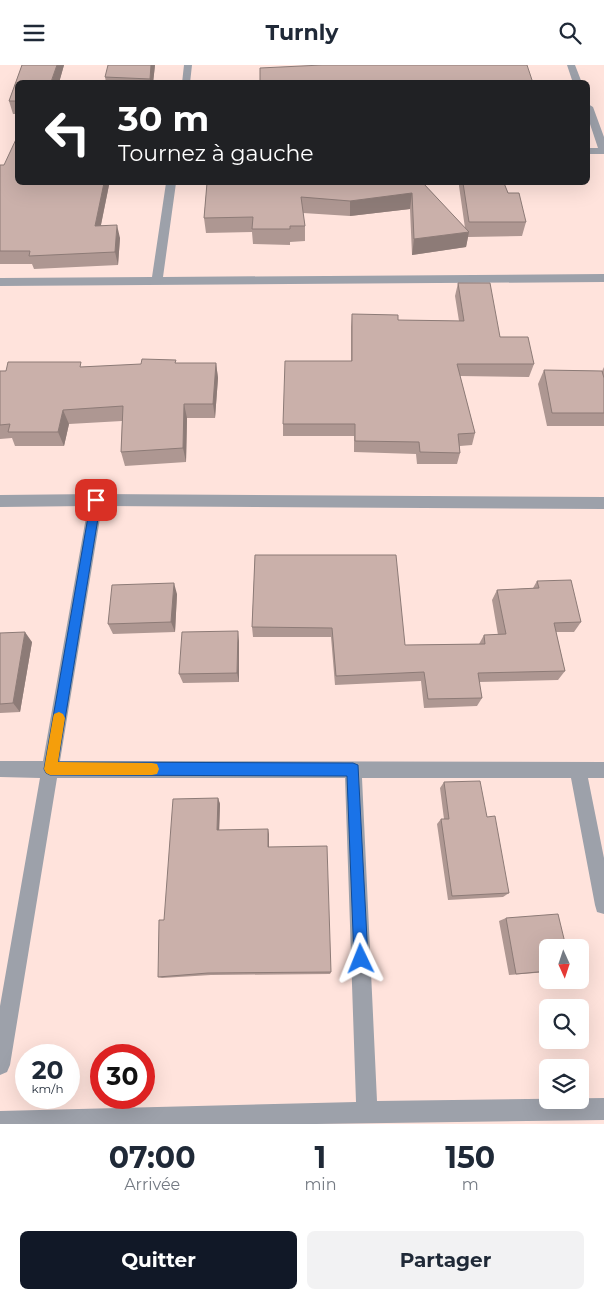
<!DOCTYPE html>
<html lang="fr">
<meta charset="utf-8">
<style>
:root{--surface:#fff;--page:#f2f2f3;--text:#1f2937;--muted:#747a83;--accent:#111827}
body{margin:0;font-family:Montserrat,sans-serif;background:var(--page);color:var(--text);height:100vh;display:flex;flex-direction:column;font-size:19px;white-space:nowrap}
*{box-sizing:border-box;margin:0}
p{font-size:16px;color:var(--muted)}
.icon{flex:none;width:28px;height:28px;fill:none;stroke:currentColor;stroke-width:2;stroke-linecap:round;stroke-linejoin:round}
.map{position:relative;height:1059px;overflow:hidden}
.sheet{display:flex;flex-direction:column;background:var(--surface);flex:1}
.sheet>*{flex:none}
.top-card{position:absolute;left:15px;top:15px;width:575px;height:105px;border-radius:8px;box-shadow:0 5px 20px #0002;background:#202124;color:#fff;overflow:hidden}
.needle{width:32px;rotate:177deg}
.buttons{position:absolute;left:539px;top:874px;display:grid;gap:10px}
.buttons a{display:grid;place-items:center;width:50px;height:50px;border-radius:8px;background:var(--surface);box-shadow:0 5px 20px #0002;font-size:25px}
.speed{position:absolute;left:15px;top:979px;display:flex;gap:10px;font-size:25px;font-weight:700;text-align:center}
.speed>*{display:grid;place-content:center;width:65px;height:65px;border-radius:50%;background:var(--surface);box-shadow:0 5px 20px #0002;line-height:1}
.speed small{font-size:12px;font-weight:400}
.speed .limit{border:8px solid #d22;background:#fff;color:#111}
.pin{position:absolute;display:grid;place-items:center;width:42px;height:42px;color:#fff;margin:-21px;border-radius:10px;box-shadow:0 2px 8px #0006}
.me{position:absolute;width:55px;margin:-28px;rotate:358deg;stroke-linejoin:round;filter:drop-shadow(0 0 4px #0008)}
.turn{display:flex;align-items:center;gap:18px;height:105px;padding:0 20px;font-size:22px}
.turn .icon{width:65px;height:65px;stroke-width:2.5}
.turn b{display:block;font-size:35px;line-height:42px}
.eta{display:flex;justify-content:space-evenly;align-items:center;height:85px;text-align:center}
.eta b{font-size:30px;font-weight:700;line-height:35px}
.action{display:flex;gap:10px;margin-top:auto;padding:10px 20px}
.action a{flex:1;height:58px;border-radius:8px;background:var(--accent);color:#fff;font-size:20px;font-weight:700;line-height:58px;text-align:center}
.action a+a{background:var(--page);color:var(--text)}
header{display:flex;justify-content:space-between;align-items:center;height:65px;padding:0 20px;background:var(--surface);font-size:22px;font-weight:700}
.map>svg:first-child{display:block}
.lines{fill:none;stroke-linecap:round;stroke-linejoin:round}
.minor{fill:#9da1aa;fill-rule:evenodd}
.wall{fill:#ae9792}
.shaded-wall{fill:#8d7b77}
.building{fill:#cab0aa;stroke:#8d7b77}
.route{fill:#1a73e8;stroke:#114b97}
.slow{fill:#f59e0b}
</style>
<header><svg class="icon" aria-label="menu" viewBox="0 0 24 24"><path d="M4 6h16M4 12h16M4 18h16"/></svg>Turnly<svg class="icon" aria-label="search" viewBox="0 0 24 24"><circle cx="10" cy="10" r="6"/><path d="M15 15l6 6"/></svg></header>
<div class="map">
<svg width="604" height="1059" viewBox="0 0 604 1059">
<rect width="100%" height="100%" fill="#ffe3dc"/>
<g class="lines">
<path class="minor" d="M184,0H192L190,18H182Z
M567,0H575L582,18H573Z
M588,39L593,42L604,72V89H588V83H598L588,53Z
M166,118H176L163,212L604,209V217L0,221V213L152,212Z
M96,429L604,432V444L102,441L60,696L604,697V713H588L604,793V849L597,847L595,840L571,713H362L377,1036L604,1033V1055L316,1059H0V1046L356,1037L345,713H57L10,1000L7,1007L0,1010V941L40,713L0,712V696H43L88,441L0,442V430Z"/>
</g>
<path class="wall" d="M22,0H64L59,17H106L105,12L155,0L153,18H18V49H13L9,36Z
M0,100H4L109,120L101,160L120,173L118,200L34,204L32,199H0Z
M207,118L383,119L423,118L465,163L459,121V118H504L508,128L526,157L522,171L468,172L466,182L412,190L410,144L350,151L303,148L305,161V176L290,177V180L253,179L252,167L206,168L204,153Z
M458,218L500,272L534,299L529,312L460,311L475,368L472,380L460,381V388L457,399H417L416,389L354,387V371H283V359L351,296V262L352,249L398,255L459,256L455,231Z
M176,298H216L218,313L215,353H187L186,397L125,401L121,387L122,356L69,359L64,381H15L12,373L0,374V306Z
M604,302V361H547L538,319L544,305L602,306Z
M255,490L405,580L479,579L484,570H498L492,535L497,525L533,523L537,516L581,557L574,567H556L565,606L558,615L479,617L482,633L477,641L424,643L421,616L335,620L331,572H253L252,562Z
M177,529L175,567L113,569L108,559Z
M0,568L32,577L20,647L0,648Z
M239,576V617L183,618L179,609Z
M444,717L487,752L509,828L503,832L448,835L437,759L441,754H444L440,723Z
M218,733L220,739L219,765L269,769V782L331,907L330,909L211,910L162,913L158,912L164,855Z
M506,853L548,882V907L509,910L499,856Z"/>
<path class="shaded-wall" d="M57,0H64L59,18H51Z
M151,0H155L153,18H150V14Z
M104,118H109V120L98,174L95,161Z
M412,128L410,144L350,151V136Z
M117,160L120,173L118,200L115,187Z
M469,167L466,182L412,190L414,174Z
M216,298L218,313L215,353L213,339Z
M184,339L187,353L186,397L183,383Z
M63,345L69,359L64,381L58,367Z
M174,518L177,529L175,567L171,557Z
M238,566L239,576V617L237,608Z
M25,567L32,577L20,647L13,638Z
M218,733L220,739L219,770L217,765Z
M268,764L269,769V787L268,782Z"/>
<path class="building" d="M22,0H57L51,17H120L18,18V36H9Z
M108,0H151L150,14L105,12Z
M322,0H527L533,18H260V3Z
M18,70V118H104L95,161L117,160L115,187L29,191L30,186H0V100H4Z
M207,118H382L383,119L384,118H423L469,167L414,174L412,128L350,136L301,132L305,161H290V164H252L253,152L204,153Z
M463,118H504L508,128H519L526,157H469Z
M458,218H490L500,272H528L534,299H457L475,368L458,369L460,388L420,387L419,377L355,376V359H283L285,296H352V249L398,250V255L464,256Z
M142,294L176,295L175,298H216L213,339H184L183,383L121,387L123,341L63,345L58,367H8L10,359L0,360V306H6L8,297H81L80,302L141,299Z
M544,305L602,306L604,313V348H552Z
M255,490H396L405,580L485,579L484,570L506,569L497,525L539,523L537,516L571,515L581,557L554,558L565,606L478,608L482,633L428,634L424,607L336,611L332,563L252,562Z
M174,518L171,557L108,559L112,520Z
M238,566L237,608L179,609L182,567Z
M25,567L13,638L0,639V568Z
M480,716L487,752L495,751L509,828L452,831L441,754H449L444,717Z
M218,733L217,765L268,764V782L327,781L331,907L208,908L158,912L159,855H164L173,734Z
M558,849L566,882H548V906L516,909L506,853Z"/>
<path class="route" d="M96,431L101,435L58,697L353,698L358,700L368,894L366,900L361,902L356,900L354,894L347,711L50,710L46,708L44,704L91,435Z"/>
<path class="slow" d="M59,647L63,649L65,653L58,697L152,698L157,699L159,704L157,709L152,710H50L46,708L44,704L53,653L54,649Z"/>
</svg>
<div class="buttons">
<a><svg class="needle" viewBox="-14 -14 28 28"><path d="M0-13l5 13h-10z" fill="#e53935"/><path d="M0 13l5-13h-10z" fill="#747a83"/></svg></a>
<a><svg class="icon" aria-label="search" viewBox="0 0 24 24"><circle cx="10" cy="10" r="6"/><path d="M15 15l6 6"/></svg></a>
<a><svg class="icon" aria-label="layers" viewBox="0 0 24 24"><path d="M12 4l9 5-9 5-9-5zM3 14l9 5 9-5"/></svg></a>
</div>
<div class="speed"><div>20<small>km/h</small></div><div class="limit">30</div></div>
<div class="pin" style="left:96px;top:435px;background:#d93025"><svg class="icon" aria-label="arrive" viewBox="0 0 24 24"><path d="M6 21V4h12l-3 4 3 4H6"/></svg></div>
<svg class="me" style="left:361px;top:894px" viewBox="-20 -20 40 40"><path d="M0-17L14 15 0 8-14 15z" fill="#1a73e8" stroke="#fff" stroke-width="4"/></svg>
<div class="top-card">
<div class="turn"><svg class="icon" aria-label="left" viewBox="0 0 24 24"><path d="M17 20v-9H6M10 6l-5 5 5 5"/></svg><div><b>30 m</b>Tournez à gauche</div></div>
</div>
</div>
<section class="sheet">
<div class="eta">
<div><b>07:00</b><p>Arrivée</p></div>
<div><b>1</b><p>min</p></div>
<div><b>150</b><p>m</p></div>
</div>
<div class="action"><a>Quitter</a><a>Partager</a></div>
</section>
